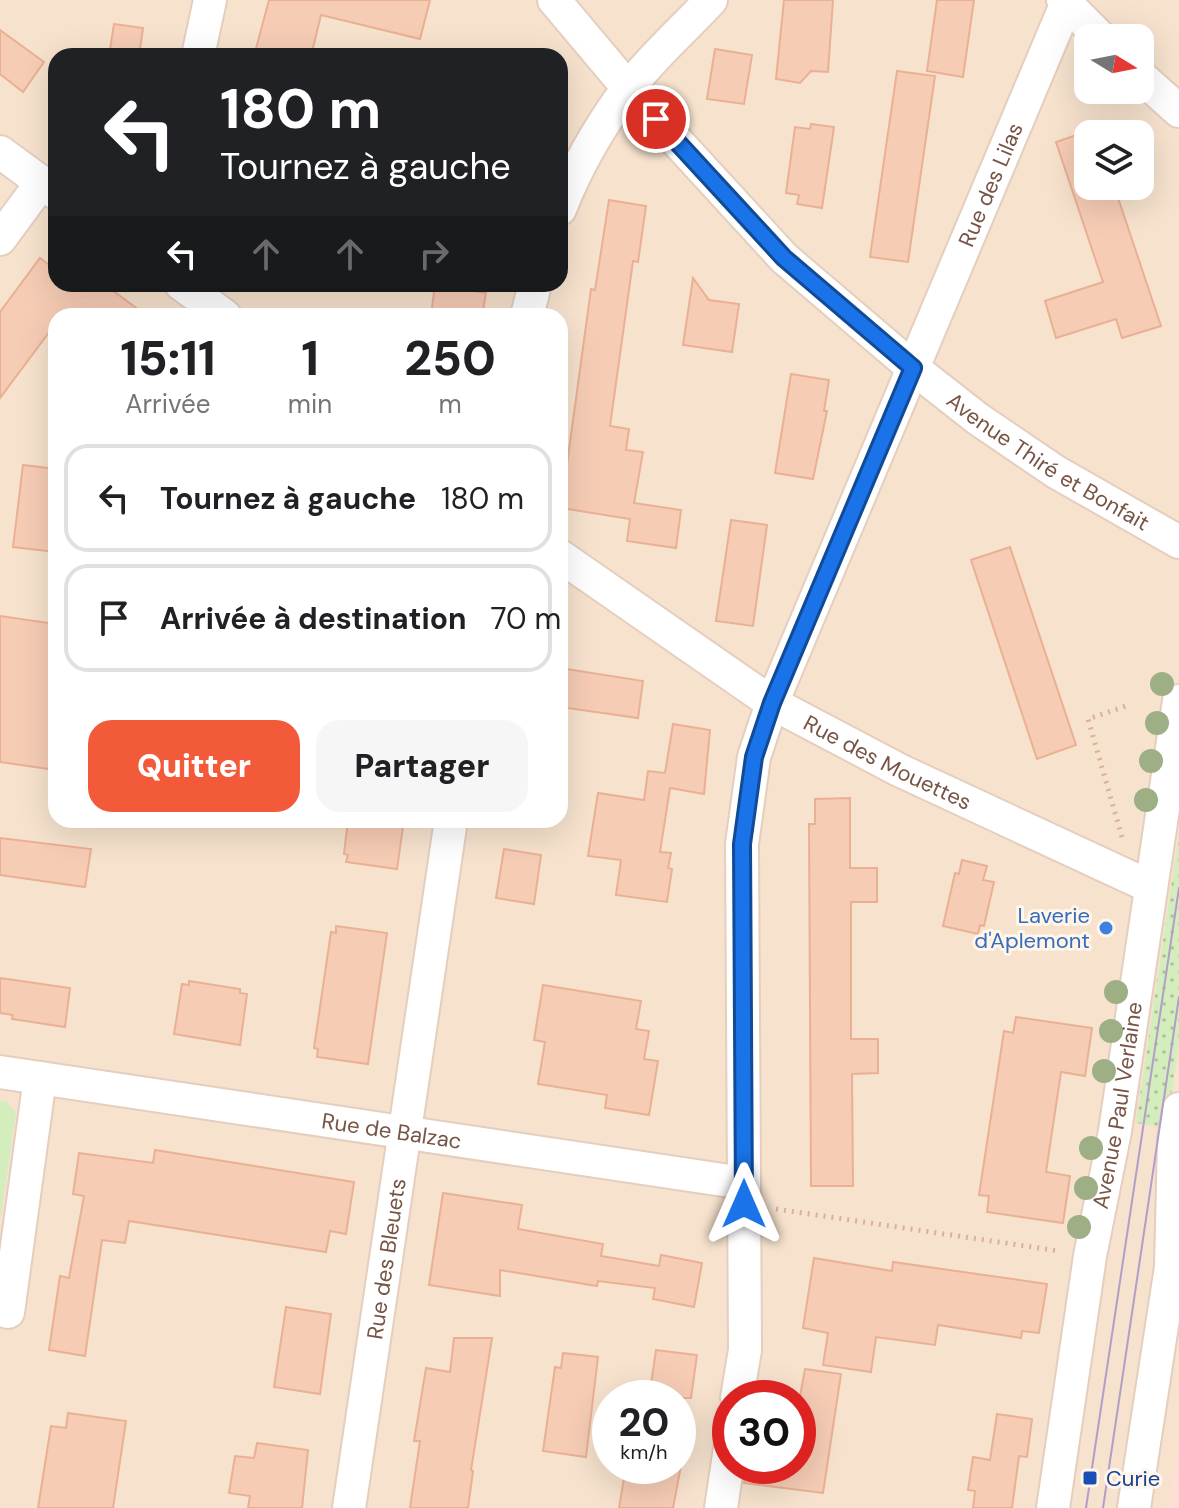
<!DOCTYPE html>
<html lang="fr">
<meta charset="utf-8">
<style>
:root{--surface:#fff;--page:#f6f6f6;--text:#202124;--muted:#757577;--line:#e0e0e0;--accent:#f35a39}
body{margin:0;font-family:"DM Sans",sans-serif;background:var(--page);color:var(--text);height:100vh;display:flex;flex-direction:column;font-size:30px;white-space:nowrap}
*{box-sizing:border-box;margin:0}
p{font-size:26px;color:var(--muted)}
.icon{flex:none;width:44px;height:44px;fill:none;stroke:currentColor;stroke-width:2;stroke-linecap:round;stroke-linejoin:round}
.map{position:relative;flex:1;overflow:hidden}
.panel{position:absolute;left:48px;top:308px;width:520px;height:520px;display:flex;flex-direction:column;background:var(--surface);border-radius:24px;box-shadow:0 8px 32px #0002}
.panel>*{flex:none}
.guide{position:absolute;left:48px;top:48px;width:520px;height:244px;border-radius:24px;box-shadow:0 8px 32px #0002;background:#202124;color:#fff;overflow:hidden}
.needle{width:52px;rotate:100deg}
.buttons{position:absolute;left:1074px;top:24px;display:grid;gap:16px}
.buttons a{display:grid;place-items:center;width:80px;height:80px;border-radius:16px;background:var(--surface);box-shadow:0 8px 32px #0002;font-size:40px}
.speed{position:absolute;left:592px;top:1380px;display:flex;gap:16px;font-size:40px;font-weight:700;text-align:center}
.speed>*{display:grid;place-content:center;width:104px;height:104px;border-radius:50%;background:var(--surface);box-shadow:0 8px 32px #0002;line-height:1}
.speed small{font-size:20px;font-weight:400}
.speed .limit{border:12px solid #d22;background:#fff;color:#111}
.pin{position:absolute;display:grid;place-items:center;width:68px;height:68px;color:#fff;margin:-34px;border:4px solid #fff;border-radius:50%;box-shadow:0 2px 8px #0007}
.me{position:absolute;width:88px;margin:-44px;rotate:0deg;stroke-linejoin:round;filter:drop-shadow(0 0 6px #0008)}
.turn{display:flex;align-items:center;gap:28px;height:168px;padding:0 40px;font-size:36px}
.turn .icon{width:104px;height:104px;stroke-width:2.5}
.turn b{display:block;font-size:56px;line-height:68px}
.lanes{display:flex;align-items:center;height:76px;padding:0 40px;background:#0003;justify-content:center;gap:40px;direction:ltr}
.lanes .off{opacity:.35}
.eta{display:flex;justify-content:space-evenly;align-items:center;height:136px;text-align:center}
.eta b{font-size:48px;font-weight:800;line-height:56px}
.cta{display:flex;gap:16px;margin-top:auto;padding:16px 40px}
.cta a{flex:1;height:92px;border-radius:24px;background:var(--accent);color:#fff;font-size:32px;font-weight:800;line-height:92px;text-align:center}
.cta a+a{background:var(--page);color:var(--text)}
ul{padding:0;list-style:none}
li{display:flex;align-items:center;gap:24px;height:108px;margin:0 16px 12px;padding:0 24px;border:4px solid var(--line);border-radius:24px}
li div{flex:1}
li b{display:block;font-size:30px}
li em{font-style:normal}
.map>svg:first-child{display:block}
.residential{fill:#f6e2cd;fill-rule:evenodd}
.commercial{fill:#ffded3}
.grass{fill:url(#grass-dots)}
.park{fill:#d3edbd}
.building{fill:#f6ccb5;stroke:#eab094;stroke-width:2}
.lines{fill:none;stroke-linecap:round;stroke-linejoin:round}
.minor-casing{stroke:#e5cebe;stroke-width:36}
.path{stroke:#dbaf98;stroke-width:5;stroke-dasharray:2 6;stroke-linecap:butt}
.minor{stroke:#fff;stroke-width:32}
.tram{stroke:#b29ec8;stroke-width:2}
.tree{fill:#9eae85}
.route-casing{stroke:#114b97;stroke-width:20}
.route{stroke:#1a73e8;stroke-width:14}
.shop-dot{fill:#3f7fe0;stroke:#fff5e8;stroke-width:3}
.transit-dot{fill:#1a4fb4;stroke:#fff5e8;stroke-width:3}
.labels{text-anchor:middle;stroke-width:6;stroke-linejoin:round;paint-order:stroke}
.street-label{font-size:22px;fill:#775445;stroke:#fff5e8}
.shop-label{font-size:22px;fill:#366cbe;stroke:#fff5e8;text-anchor:end}
.transit-label{font-size:22px;fill:#164399;stroke:#fff5e8;text-anchor:start}
</style>
<div class="map">
<svg width="1179" height="1508" viewBox="0 0 1179 1508">
<defs>
<pattern id="grass-dots" width="8" height="8" patternUnits="userSpaceOnUse" patternTransform="scale(2)"><rect width="8" height="8" fill="#d3edbd"/><path d="M2 2h.1M6 6h.1" fill="none" stroke="#b0c39b" stroke-width="1.8" stroke-linecap="round"/></pattern>
</defs>
<rect width="100%" height="100%" fill="#fef1e0"/>
<path class="residential" d="M0,0H1179V1508H0ZM1088,38H1140V90H1088ZM56,56H560V284H56ZM1088,134H1140V186H1088ZM56,316H560V820H56ZM610,1398H678V1466H610ZM730,1398H798V1466H730Z"/>
<path class="commercial" d="M1179,1432V1508H1168Z"/>
<path class="grass" d="M1179,834V1042L1166,1127L1136,1123Z"/>
<path class="park" d="M0,1101L7,1102L16,1113L0,1220Z"/>
<path class="building" d="M269,0H430L420,39L321,15L311,56H254Z
M784,0H833L828,72L811,71L800,83L776,79Z
M937,0H974L963,77L927,71Z
M114,24L143,28L139,56H109Z
M0,30L44,62L23,92L0,74Z
M715,49L752,55L744,104L707,99Z
M897,71L935,76L908,262L870,257Z
M811,124L834,127L822,208L797,204L799,195L786,193L795,127L810,129Z
M1088,131V186H1114L1161,326L1122,338L1116,319L1056,338L1045,301L1103,282L1056,142Z
M609,200L646,206L638,262L633,261L610,426L629,429L626,450L643,452L634,503L681,510L676,548L627,541L630,519L561,508L591,289L595,290Z
M40,258L56,270V284H104L147,316H56V323L0,398V312Z
M693,278L709,300L739,304L732,352L683,345Z
M435,284H467L466,290L486,293L482,316H431Z
M791,374L829,380L824,411H827L813,479L775,473Z
M23,465L56,469V552L13,547Z
M731,520L767,525L753,626L716,621Z
M1010,547L1076,745L1037,759L971,560Z
M0,616L56,624V770L0,762Z
M560,668L643,681L638,718L560,707Z
M673,724L710,730L704,794L670,788L660,852L671,853L668,868L672,869L667,902L616,895L621,860L588,856L598,793L644,800L648,771L665,773Z
M850,798V868H877V902H851V1039H878V1073L852,1074L853,1186H811L809,824H815V799Z
M348,820H404L397,869L346,862L348,855L344,854Z
M0,838L91,849L85,887L0,875Z
M504,849L541,855L534,904L496,898Z
M962,860L987,866L983,880L994,882L984,926L980,925L978,934L943,926L955,873L959,874Z
M336,926L387,933L368,1064L317,1057L318,1049L314,1048L331,932L336,933Z
M0,978L70,988L65,1027L12,1019L13,1015L0,1013Z
M189,981L240,989V993L247,994L240,1045L174,1034L182,984L189,985Z
M543,985L641,1001L636,1029L649,1031L644,1059L658,1061L649,1115L605,1108L607,1095L538,1084L545,1042L534,1040Z
M1016,1017L1092,1028L1085,1076L1061,1072L1046,1172L1070,1176L1063,1223L987,1212L989,1196L979,1195L1004,1031L1013,1033Z
M155,1150L354,1182L346,1234L330,1231L326,1252L129,1221L125,1243L102,1240L85,1356L49,1350L60,1276L69,1278L84,1196L73,1194L79,1153L153,1163Z
M443,1193L522,1205L518,1229L603,1244L601,1256L659,1266L661,1255L702,1263L694,1307L653,1299L655,1288L598,1281L597,1286L500,1270V1296L429,1285Z
M814,1258L892,1271L893,1262L1047,1284L1039,1333L1022,1331L1021,1338L938,1325L935,1345L876,1337L871,1372L823,1365L828,1333L803,1328Z
M286,1307L331,1314L320,1394L274,1387Z
M454,1338H492L471,1470L473,1471L468,1508H410L420,1441H414L426,1368L450,1372Z
M656,1350L697,1355L691,1398H649Z
M563,1353L598,1357L586,1457L543,1451L555,1367L561,1368Z
M805,1369L841,1374L823,1493L744,1483L747,1466H798V1407Z
M68,1413L126,1421L113,1508H38L51,1426L66,1428Z
M997,1414L1032,1419L1027,1457L1019,1456L1012,1508H973L975,1491L968,1490L973,1457L990,1460Z
M257,1443L308,1450L302,1508H248L250,1496L229,1493L235,1456L254,1458Z
M626,1466H681L673,1508H619Z"/>
<g class="lines">
<g class="minor-casing">
<g id="minor">
<path id="s1" d="M554,0L628,88L784,258L913,368L978,419L1056,472L1179,542"/>
<path d="M1063,0L1101,38"/>
<path d="M198,56L210,0"/>
<path d="M1140,76L1179,111"/>
<path d="M0,152L56,193"/>
<path d="M560,209C576,168 600,126 626,91C651,58 683,30 711,0"/>
<path d="M0,239L42,182"/>
<path d="M181,284L225,316"/>
<path d="M527,316L535,284"/>
<path id="s2" d="M560,556L772,703L899,770L1151,887"/>
<path id="s3" d="M0,1072L743,1183"/>
<path d="M8,1312L40,1078"/>
<path id="s4" d="M737,1398L745,1350L742,844L754,757L772,703L1068,0"/>
<path id="s5" d="M349,1508L451,820"/>
<path d="M721,1508L730,1448"/>
<path id="s6" d="M1053,1508L1090,1256L1115,1131L1179,701"/>
<path d="M1134,1508L1171,1267L1174,1140L1179,1109"/>
</g>
</g>
<path class="path" d="M1122,837L1088,719L1129,705
M776,1209L1059,1251"/>
<use href="#minor" class="minor"/>
<path class="tram" d="M1086,1508L1179,888
M1103,1508L1179,997"/>
</g>
<g class="tree">
<circle cx="1162" cy="684" r="12"/>
<circle cx="1157" cy="723" r="12"/>
<circle cx="1151" cy="761" r="12"/>
<circle cx="1146" cy="800" r="12"/>
<circle cx="1116" cy="992" r="12"/>
<circle cx="1111" cy="1031" r="12"/>
<circle cx="1104" cy="1071" r="12"/>
<circle cx="1091" cy="1148" r="12"/>
<circle cx="1086" cy="1188" r="12"/>
<circle cx="1079" cy="1227" r="12"/>
</g>
<g class="lines">
<g class="route-casing">
<path id="route" d="M656,119L784,258L913,368L772,703L754,757L742,844L744,1204"/>
</g>
<use href="#route" class="route"/>
</g>
<circle class="shop-dot" cx="1106" cy="928" r="8"/>
<rect class="transit-dot" x="1082" y="1470" width="16" height="16" rx="4"/>
<g class="labels">
<g class="street-label">
<text dy="8" stroke="none"><textPath href="#s4" startOffset="1262">Rue des Lilas</textPath></text>
<text dy="8" stroke="none"><textPath href="#s1" startOffset="680">Avenue Thiré et Bonfait</textPath></text>
<text dy="8" stroke="none"><textPath href="#s2" startOffset="388">Rue des Mouettes</textPath></text>
<text dy="8" stroke="none"><textPath href="#s6" startOffset="408">Avenue Paul Verlaine</textPath></text>
<text dy="8" stroke="none"><textPath href="#s3" startOffset="396">Rue de Balzac</textPath></text>
<text dy="8" stroke="none"><textPath href="#s5" startOffset="252">Rue des Bleuets</textPath></text>
</g>
<g class="shop-label">
<text x="1090" y="923">Laverie<tspan x="1090" dy="25">d'Aplemont</tspan></text>
</g>
<g class="transit-label">
<text x="1106" y="1486">Curie</text>
</g>
</g>
</svg>
<div class="buttons">
<a><svg class="needle" viewBox="-14 -14 28 28"><path d="M0-13l5 13h-10z" fill="#e53935"/><path d="M0 13l5-13h-10z" fill="#757577"/></svg></a>
<a><svg class="icon" aria-label="layers" viewBox="0 0 24 24"><path d="M12 4l9 5-9 5-9-5zM3 14l9 5 9-5"/></svg></a>
</div>
<div class="speed"><div>20<small>km/h</small></div><div class="limit">30</div></div>
<div class="pin" style="left:656px;top:119px;background:#d93025"><svg class="icon" aria-label="arrive" viewBox="0 0 24 24"><path d="M6 21V4h12l-3 4 3 4H6"/></svg></div>
<svg class="me" style="left:744px;top:1204px" viewBox="-20 -20 40 40"><path d="M0-17L14 15 0 8-14 15z" fill="#1a73e8" stroke="#fff" stroke-width="4"/></svg>
<div class="guide">
<div class="turn"><svg class="icon" aria-label="left" viewBox="0 0 24 24"><path d="M17 20v-9H6M10 6l-5 5 5 5"/></svg><div><b>180 m</b>Tournez à gauche</div></div>
<div class="lanes"><svg class="icon" aria-label="left" viewBox="0 0 24 24"><path d="M17 20v-9H6M10 6l-5 5 5 5"/></svg><svg class="icon off" aria-label="ahead" viewBox="0 0 24 24"><path d="M12 20V5M6 11l6-6 6 6"/></svg><svg class="icon off" aria-label="ahead" viewBox="0 0 24 24"><path d="M12 20V5M6 11l6-6 6 6"/></svg><svg class="icon off" aria-label="right" viewBox="0 0 24 24"><path d="M7 20v-9h11M14 6l5 5-5 5"/></svg></div>
</div>
<section class="panel">
<div class="eta">
<div><b>15:11</b><p>Arrivée</p></div>
<div><b>1</b><p>min</p></div>
<div><b>250</b><p>m</p></div>
</div>
<ul>
<li><svg class="icon" aria-label="left" viewBox="0 0 24 24"><path d="M17 20v-9H6M10 6l-5 5 5 5"/></svg><div><b>Tournez à gauche</b></div><em>180 m</em></li>
<li><svg class="icon" aria-label="arrive" viewBox="0 0 24 24"><path d="M6 21V4h12l-3 4 3 4H6"/></svg><div><b>Arrivée à destination</b></div><em>70 m</em></li>
</ul>
<div class="cta"><a>Quitter</a><a>Partager</a></div>
</section>
</div>
